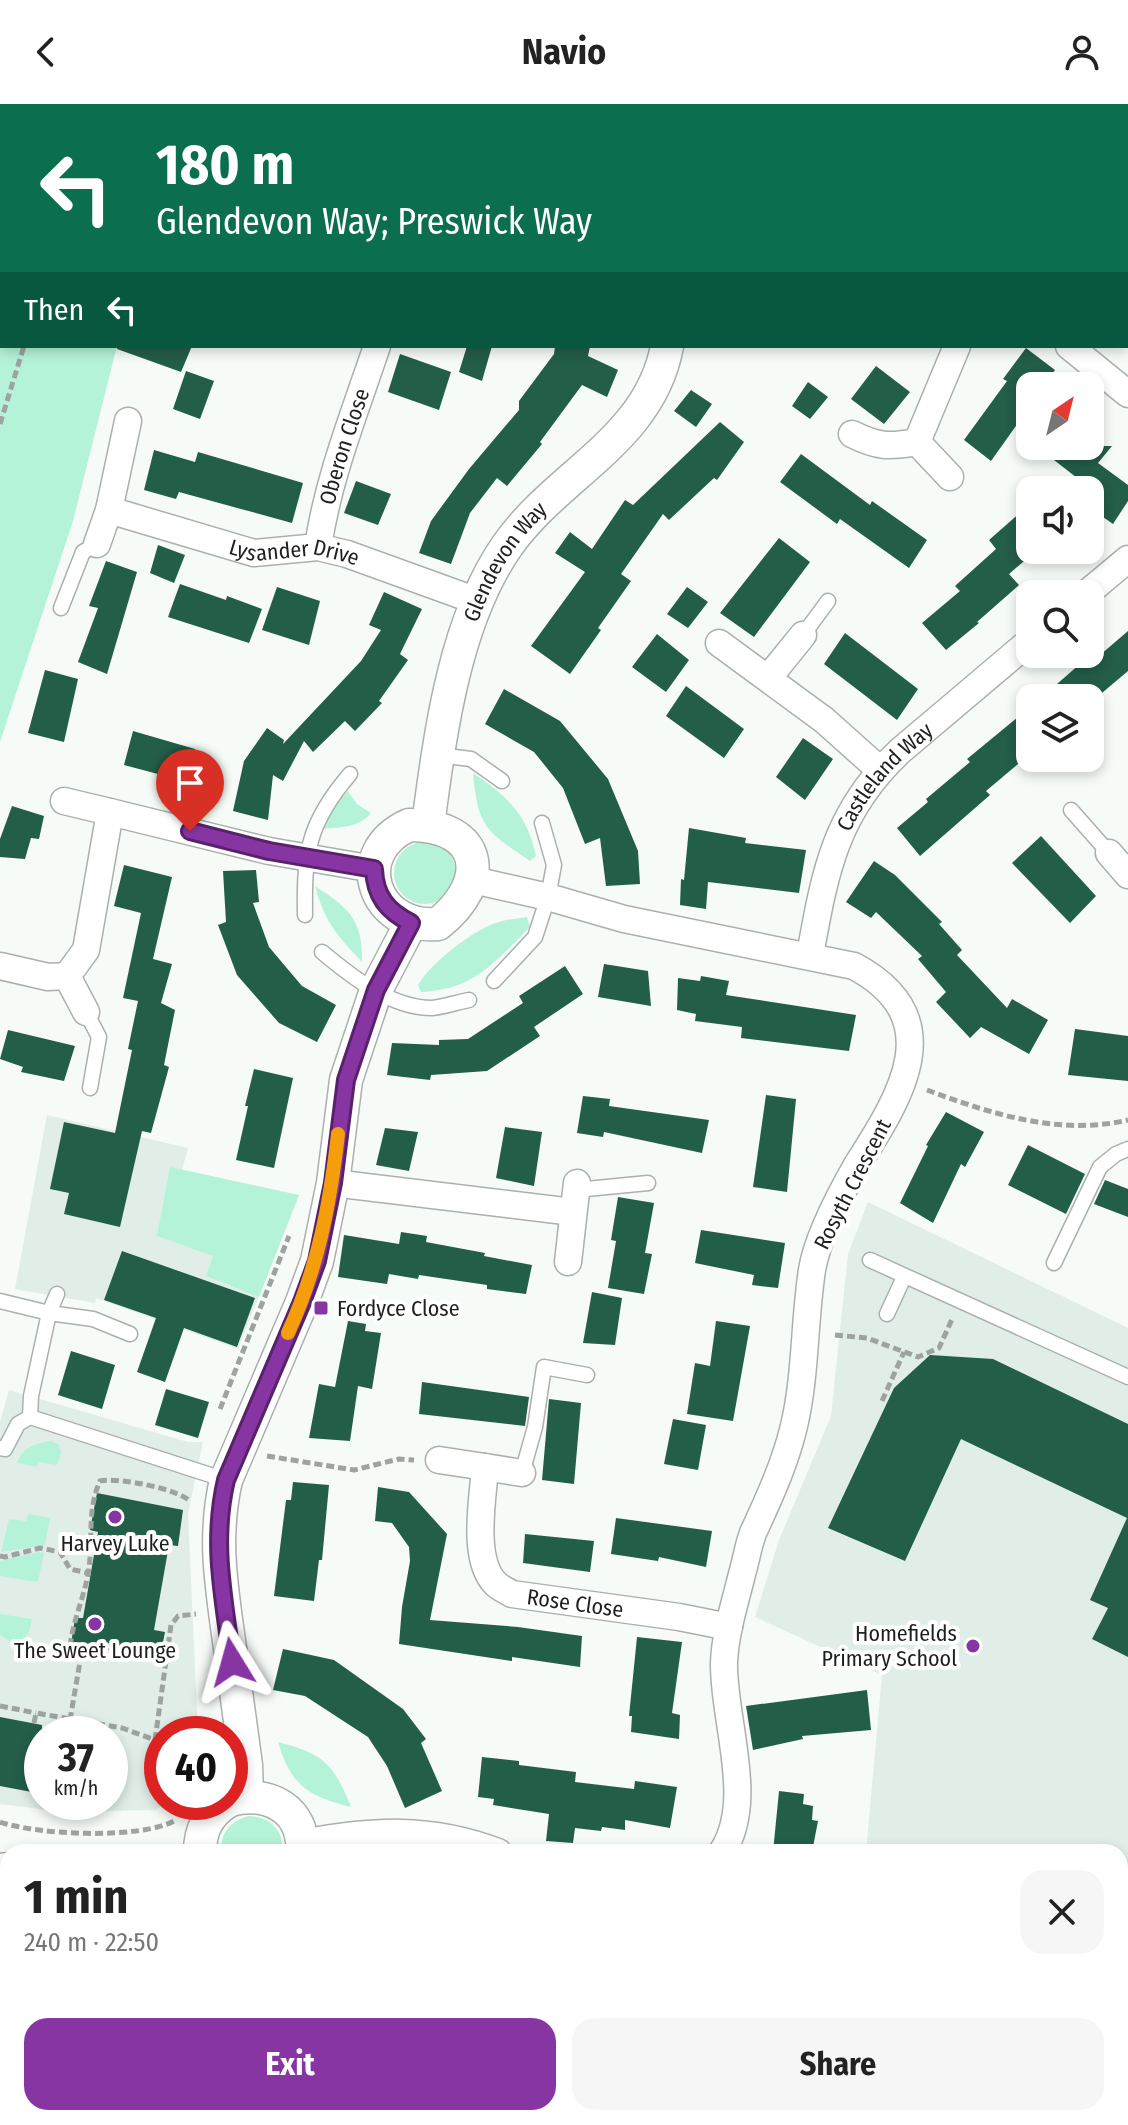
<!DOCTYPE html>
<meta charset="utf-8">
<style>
:root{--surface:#fff;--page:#f6f6f6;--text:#222;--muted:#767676;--accent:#8835a4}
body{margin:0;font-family:"Fira Sans Condensed",sans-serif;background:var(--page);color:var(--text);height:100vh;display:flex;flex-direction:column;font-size:30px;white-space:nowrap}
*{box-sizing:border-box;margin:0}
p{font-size:26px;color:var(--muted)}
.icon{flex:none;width:44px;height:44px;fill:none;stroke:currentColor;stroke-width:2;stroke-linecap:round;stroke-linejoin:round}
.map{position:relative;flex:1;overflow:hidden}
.drawer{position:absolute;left:0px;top:1740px;width:1128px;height:282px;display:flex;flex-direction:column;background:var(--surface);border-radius:24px 24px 0 0;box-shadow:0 4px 12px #0003}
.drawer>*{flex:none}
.hud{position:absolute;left:0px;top:0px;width:1128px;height:244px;box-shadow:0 4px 12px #0003;background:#0b6e4f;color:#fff;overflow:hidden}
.needle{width:52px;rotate:35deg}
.fabs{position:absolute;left:1016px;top:268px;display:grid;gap:16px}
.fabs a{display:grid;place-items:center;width:88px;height:88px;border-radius:16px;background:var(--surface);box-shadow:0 4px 12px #0003;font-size:40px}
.speed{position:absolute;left:24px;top:1612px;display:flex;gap:16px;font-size:40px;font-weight:700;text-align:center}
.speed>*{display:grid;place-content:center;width:104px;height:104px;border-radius:50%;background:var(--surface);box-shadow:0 4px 12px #0003;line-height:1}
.speed small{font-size:20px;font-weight:400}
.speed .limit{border:12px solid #d22;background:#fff;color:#111}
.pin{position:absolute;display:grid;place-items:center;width:68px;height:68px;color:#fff;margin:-82px -34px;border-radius:50% 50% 50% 0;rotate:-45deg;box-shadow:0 0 8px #0007}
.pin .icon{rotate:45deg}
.me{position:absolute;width:88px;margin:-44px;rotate:352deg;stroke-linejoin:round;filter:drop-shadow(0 0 6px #0008)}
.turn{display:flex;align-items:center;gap:28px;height:168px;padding:0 24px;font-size:36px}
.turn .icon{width:104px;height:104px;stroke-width:2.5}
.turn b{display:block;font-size:56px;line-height:68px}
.then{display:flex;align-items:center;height:76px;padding:0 24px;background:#0003;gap:16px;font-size:30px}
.round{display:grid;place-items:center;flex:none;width:84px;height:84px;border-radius:24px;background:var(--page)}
.summary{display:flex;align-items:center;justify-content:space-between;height:136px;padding:0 24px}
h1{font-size:48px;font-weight:700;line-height:60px}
.cta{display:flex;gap:16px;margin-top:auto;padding:16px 24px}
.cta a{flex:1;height:92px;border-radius:24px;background:var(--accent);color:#fff;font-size:32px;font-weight:700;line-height:92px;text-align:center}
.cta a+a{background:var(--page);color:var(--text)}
header{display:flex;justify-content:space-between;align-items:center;height:104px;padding:0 24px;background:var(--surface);font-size:36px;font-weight:700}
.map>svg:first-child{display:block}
.built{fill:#e1eee8;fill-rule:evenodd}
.green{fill:#b5f3d8}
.building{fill:#235e49}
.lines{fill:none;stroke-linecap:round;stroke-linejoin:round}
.service-casing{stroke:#abb0ae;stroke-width:17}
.minor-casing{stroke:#abb0ae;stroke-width:29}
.tertiary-casing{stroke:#abb0ae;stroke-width:35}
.path{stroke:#9ea2a0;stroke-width:5;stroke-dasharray:8 4;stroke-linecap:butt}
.service{stroke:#fff;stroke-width:14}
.minor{stroke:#fff;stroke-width:26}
.tertiary{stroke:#fff;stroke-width:32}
.route-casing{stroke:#58226b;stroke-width:20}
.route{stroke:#8835a4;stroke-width:14}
.slow{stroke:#f59e0b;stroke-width:14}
.poi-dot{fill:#8835a4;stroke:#fff;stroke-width:3}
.labels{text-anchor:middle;stroke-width:8;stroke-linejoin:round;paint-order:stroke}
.street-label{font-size:22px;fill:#1e201f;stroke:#fff}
.poi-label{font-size:22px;fill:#1e201f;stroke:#fff}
</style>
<header><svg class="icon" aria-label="back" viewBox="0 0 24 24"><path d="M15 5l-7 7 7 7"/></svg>Navio<svg class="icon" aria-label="person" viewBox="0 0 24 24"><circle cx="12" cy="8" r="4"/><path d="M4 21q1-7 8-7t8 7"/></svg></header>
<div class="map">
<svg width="1128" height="2021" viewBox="0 0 1128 2021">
<rect width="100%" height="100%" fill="#f6fbf8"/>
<path class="built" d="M47,1011L188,1044L182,1066L299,1091L238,1245L96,1194L95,1199L15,1185Z
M868,1098L1128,1224V2021H840L841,2014H1120V1748H866L882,1571L755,1513L779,1436L831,1312L848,1150Z
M9,1286L188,1338H203L188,1410L198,1630H162V1698H169L155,1706L65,1708L0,1700V1318ZM42,1630H110V1698H42Z"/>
<path class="green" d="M0,0H179L2,2V242H117L73,417L0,638Z
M473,669C508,693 527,710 536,752L530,757C486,727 478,724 473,669Z
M348,687L357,700L371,709C359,724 340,723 322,725L335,701Z
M394 769a31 31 0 1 1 62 0a31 31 0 1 1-62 0Z
M315,782C349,804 363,816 362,858C337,831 325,819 315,782Z
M527,813L530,823C495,858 474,886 421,888L418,881C430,860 473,826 496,819C506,815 517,815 527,813Z
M170,1063L299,1091L259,1193L206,1172L213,1152L157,1132Z
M52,1337L59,1341L61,1349L57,1361L39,1358L37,1363L17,1359C22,1343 36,1339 52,1337Z
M28,1410L50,1414L45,1441L1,1448L9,1415L26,1417Z
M38,1448L44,1449L38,1478L0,1472V1457Z
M0,1510L32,1515L29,1528L22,1539H12L0,1531Z
M278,1638C323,1650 333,1658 351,1703C308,1692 291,1682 278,1638Z
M248,1712C269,1712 285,1726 282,1748H221C221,1728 229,1718 248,1712Z
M381,2014H787L817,2021H380Z"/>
<path class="building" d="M118,242H192L181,268L117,245Z
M467,242H492L482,277L459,268Z
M555,242H590L588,252L618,266L607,293L582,281L540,338L542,340L507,382L497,374L470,409L451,460L419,449L431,417L469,365L519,306V297L554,250Z
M1026,244L1055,266L1043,282H1030V302L991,357L964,336L1007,277L1003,275Z
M400,250L451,268L439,306L388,288Z
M876,262L910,288L884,320L851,295Z
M186,267L214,277L200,315L173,305Z
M808,278L828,293L810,315L792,302Z
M691,286L712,300L696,323L674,307Z
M720,318L744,338L717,376L714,374L669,416L663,410L621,470L631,477L598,524L601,526L570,570L531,542L585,468L555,449L570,428L592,445L625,396L633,401Z
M1036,342H1112L1098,359L1128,381V397L1113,420L1090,404V384Z
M154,346L195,358L198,348L303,379L292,419L179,388L176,395L144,386Z
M801,350L870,401L872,397L927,436L909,464L840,415L837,420L780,378Z
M356,377L391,390L378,421L344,409Z
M1030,400V452L1009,470L1019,481L977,518L979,519L946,546L922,519L960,487L955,482L996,445L989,436Z
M779,434L810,458L754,533L720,509Z
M158,441L185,451L174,479L150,469Z
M106,457L137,468L107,570L78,558L98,504L89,502Z
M180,480L226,496L227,492L262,505L249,539L168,513Z
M277,483L320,497L309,541L262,526Z
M687,483L708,498L688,524L667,510Z
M384,488L422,505L400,550L408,556L379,597L382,599L355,627L345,617L313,648L304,637L283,677L273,671L268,716L233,707L244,657L267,624L284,636L283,640L361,557L381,526L369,521Z
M1128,527V567L1096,594H1041L1089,552L1093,557Z
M845,529L918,585L897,616L824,560Z
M657,530L689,556L666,588L632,563Z
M45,566L78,575L64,638L28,629Z
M686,582L744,625L724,654L666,612Z
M504,585L560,617L608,675L638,747L640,780L606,782L600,734L585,740L563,684L534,648L485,620Z
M1030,603V650L986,687L990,691L920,752L897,724L928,698L926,695L970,658L967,655Z
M133,627L195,645L188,678L124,661Z
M803,634L833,655L805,696L776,673Z
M12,702L44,712L39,735L31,734L25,755L0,753V735Z
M689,724L746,734L745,739L806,746L799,789L708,778L706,805L680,801L681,775L684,776Z
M1041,732L1096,792L1070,819L1012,759Z
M874,757L895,771L942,818L939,820L962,846L957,851L1007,904L1012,895L1048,916L1029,950L981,923L970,934L936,898L946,888L918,855L922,852L876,808L871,814L846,798Z
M124,761L172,773L153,855L172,860L161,899L175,906L164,961L169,963L151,1029L142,1027L120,1123L64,1110L69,1089L50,1085L64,1018L115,1029L132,946L128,945L138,897L123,894L141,809L114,802Z
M256,766L259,798L253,799L269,843L302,882L336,901L317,938L279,919L237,871L218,821L226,818L223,767Z
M604,860L648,867L651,902L598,893Z
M565,862L583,890L534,923L540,932L487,967L431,971L430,976L387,971L392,939L439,941V936L468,935L523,899L519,892Z
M701,872L729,877L726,891L856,911L849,947L741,934L742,923L695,917L696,910L677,906L678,874L700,877Z
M1075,925L1128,932V977L1068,971Z
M8,926L75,942L64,977L21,968L23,963L0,955Z
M254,965L293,974L274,1064L236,1056L248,1002H245Z
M766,991L796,995L787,1088L753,1083Z
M583,992L610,995L609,1002L709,1016L702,1049L604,1028L603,1033L577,1029Z
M946,1008L984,1028L965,1063L961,1060L933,1119L900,1099L928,1042L926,1041Z
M505,1023L542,1028L534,1082L496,1074Z
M385,1024L418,1028L409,1067L376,1061Z
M1028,1041L1085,1070L1066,1110L1008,1081Z
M1105,1076L1128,1085V1113L1094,1100Z
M618,1093L654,1099L645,1149L652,1150L644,1190L608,1184L616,1137L611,1136Z
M701,1126L785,1139L778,1184L752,1181L754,1171L695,1159Z
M401,1128L427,1132L426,1138L485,1149L484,1152L532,1161L526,1190L487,1185V1181L419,1171L418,1175L389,1170L387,1180L338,1173L344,1131L399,1140Z
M122,1147L255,1194L237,1243L184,1224L165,1278L137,1268L156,1214L104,1196Z
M592,1188L622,1194L615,1241L583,1239Z
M348,1217L366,1220L365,1227L381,1229L372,1285L358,1282L350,1337L309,1334L319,1280L335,1283Z
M716,1217L750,1222L733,1317L687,1310L695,1259L710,1262Z
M71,1247L115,1261L102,1305L58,1291Z
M930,1251L993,1255L1128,1320V1553L1092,1535L1108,1504L1090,1496L1127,1414L961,1335L905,1457L828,1424L894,1284Z
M422,1278L529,1293L525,1322L419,1310Z
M166,1285L209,1298L198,1334L155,1321Z
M549,1295L581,1299L574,1380L542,1376Z
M673,1315L706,1321L698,1366L664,1360Z
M293,1378L329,1381L322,1456H319L314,1497L274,1492L286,1396H291Z
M378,1383L409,1388L447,1430L430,1516L518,1523L582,1532L580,1563L512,1553V1557L399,1540L402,1503L410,1457L409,1443L392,1419L375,1417Z
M97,1389L183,1406L178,1442L169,1441L154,1526L165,1528L160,1554L71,1540L75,1514H83L98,1428L90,1426Z
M616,1414L712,1427L706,1463L659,1453L658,1457L611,1450Z
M525,1430L594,1437L590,1468L523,1459Z
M637,1533L682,1538L672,1609L680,1611L679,1635L631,1628L632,1612H629Z
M283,1545L334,1556L403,1605L426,1635L421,1639L442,1687L405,1704L387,1662L368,1633L305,1592L273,1586Z
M867,1586L871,1626L802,1632L803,1635L753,1646L746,1602Z
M0,1613L42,1621V1690L0,1682Z
M482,1653L519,1657V1661L576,1668L575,1678L634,1685L635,1677L677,1683L670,1724L625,1716V1726L602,1723L601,1727L575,1724L573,1739L546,1737L549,1710L493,1701L494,1695L478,1693Z
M779,1687L804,1690L803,1700L813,1702L812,1716L818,1717L812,1748H773Z"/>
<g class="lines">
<g class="service-casing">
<path id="service" d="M61,504L83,448L97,440
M803,531L828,497
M438,651L471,655L502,677
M1071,706L1109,749
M305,811C304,748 308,719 350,670
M322,848C352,873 391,904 432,904C444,903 458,898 469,896
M494,877L535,833L548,793L554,761L542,719
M86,908L99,933L90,984
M576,1086L648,1079
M870,1156L1128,1273
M1054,1159L1100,1063L1116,1050L1128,1045
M57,1190L49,1209L93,1215L130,1230
M0,1197L49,1209L31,1292L30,1313
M887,1210L904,1173
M0,1344L5,1345L18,1320L30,1313L226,1376
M522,1369L535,1323L544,1263L587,1271"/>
</g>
<g class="minor-casing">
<g id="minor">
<path d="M577,0L578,2"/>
<path d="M1126,209L1128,207"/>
<path d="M1069,242L1128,290"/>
<path d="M852,330C878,343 889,343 917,338L957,242"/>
<path d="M917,338L950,373"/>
<path id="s1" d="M109,406L254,449L318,443L347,450L477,497"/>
<path d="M97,440L109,406L128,317"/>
<path id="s2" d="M318,443C328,374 355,308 377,242"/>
<path d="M1086,490L1128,455"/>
<path d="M719,539L824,616L880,666"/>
<path d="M769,573L803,531"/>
<path d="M64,697L110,708"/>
<path d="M1109,749L1128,771"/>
<path d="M473,776L548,793L624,815L854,862C951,914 901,992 857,1061C841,1089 817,1135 812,1166C804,1218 806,1271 794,1322C785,1360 769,1394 753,1429C748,1442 746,1457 742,1470C735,1499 725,1529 724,1559C723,1617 756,1697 722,1748"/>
<path id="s3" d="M810,851C825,768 835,708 900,647L1030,537"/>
<path d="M0,862L48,873L67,872L86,846L110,708L269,747L374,765"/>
<path d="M67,872L86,908"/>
<path d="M333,1079L573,1108"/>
<path d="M568,1158L577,1079"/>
<path id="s4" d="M439,1356L485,1363C483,1395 471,1456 496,1480C500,1484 507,1487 512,1490L679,1513L729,1523"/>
<path d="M485,1363L522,1369"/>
<path d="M303,1739C372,1726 430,1722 498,1748"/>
<path d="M64,2021L65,2014"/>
</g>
</g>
<g class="tertiary-casing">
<g id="tertiary">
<path d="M924,2L925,0"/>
<path d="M409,721C483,721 492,777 438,820C374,826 347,749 409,721Z"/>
<path id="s5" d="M428,721C440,631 454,518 507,442C557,370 650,336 667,242"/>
<path d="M247,1692L246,1661C240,1619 235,1578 229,1537C221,1479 213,1433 226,1376L302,1198L317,1157L333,1079L346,976L376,886L411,819"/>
<path d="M230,1696C268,1686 305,1705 302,1748"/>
<path d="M200,1748C200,1726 208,1710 227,1698"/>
<path d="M0,1766L8,1765"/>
<path d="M353,2021L354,2014"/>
</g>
</g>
<path class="path" d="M98,2V0
M0,320L24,242
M927,986C991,1010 1060,1032 1128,1016
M835,1231L867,1234L918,1253L939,1244L953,1213
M882,1297L904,1248
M220,1305L289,1132
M267,1352L354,1366L399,1355L414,1356
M0,1452L5,1453L40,1444L60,1448L70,1465L88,1469
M0,1602L36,1609
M70,1616L82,1546L70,1543C73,1516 83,1497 88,1470C94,1438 86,1408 100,1377C118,1373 179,1385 191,1398
M34,1619L36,1609L122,1624L155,1636L162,1658
M155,1636L171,1521L178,1512L196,1510
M0,1718C38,1731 141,1736 176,1716
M5,1792L7,1807
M427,2014L436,2021"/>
<use href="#service" class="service"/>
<use href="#minor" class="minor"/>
<use href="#tertiary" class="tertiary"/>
</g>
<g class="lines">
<g class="route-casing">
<path id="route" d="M190,727L269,747L374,765C375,792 387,807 411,819L376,886L346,976L333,1079L317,1157L302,1198L226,1376C211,1440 224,1494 232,1558"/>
</g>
<use href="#route" class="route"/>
<path class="slow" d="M288,1229C318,1164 330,1100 338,1030"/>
</g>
<g class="poi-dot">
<rect x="313" y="1196" width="16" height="16" rx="4"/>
<circle cx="115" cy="1413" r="8"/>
<circle cx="95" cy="1520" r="8"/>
<circle cx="973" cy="1542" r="8"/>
</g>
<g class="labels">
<g class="street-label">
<text dy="8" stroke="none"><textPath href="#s2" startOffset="104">Oberon Close</textPath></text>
<text dy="8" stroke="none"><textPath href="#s1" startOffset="192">Lysander Drive</textPath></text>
<text dy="8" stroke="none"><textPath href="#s5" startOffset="278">Glendevon Way</textPath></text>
<text dy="8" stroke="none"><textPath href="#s3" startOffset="198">Castleland Way</textPath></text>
<text transform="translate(852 1080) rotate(-63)" y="8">Rosyth Crescent</text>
<text dy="8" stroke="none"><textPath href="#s4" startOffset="250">Rose Close</textPath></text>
</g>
<g class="poi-label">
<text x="337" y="1212" text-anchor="start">Fordyce Close</text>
<text x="115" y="1447">Harvey Luke</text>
<text x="957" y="1537" text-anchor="end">Homefields<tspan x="957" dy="25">Primary School</tspan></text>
<text x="95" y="1554">The Sweet Lounge</text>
</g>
</g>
</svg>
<div class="fabs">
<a><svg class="needle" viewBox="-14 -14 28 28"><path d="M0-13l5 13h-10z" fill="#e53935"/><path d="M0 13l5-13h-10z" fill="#767676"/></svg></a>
<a><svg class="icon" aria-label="sound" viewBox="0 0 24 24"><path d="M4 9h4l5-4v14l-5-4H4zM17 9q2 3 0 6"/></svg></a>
<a><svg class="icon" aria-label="search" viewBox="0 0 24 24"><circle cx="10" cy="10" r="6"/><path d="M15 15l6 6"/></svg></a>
<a><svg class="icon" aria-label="layers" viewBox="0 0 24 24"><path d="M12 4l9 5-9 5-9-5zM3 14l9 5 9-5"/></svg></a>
</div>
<div class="speed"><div>37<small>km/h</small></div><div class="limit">40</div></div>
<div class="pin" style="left:190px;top:727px;background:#d93025"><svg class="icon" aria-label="arrive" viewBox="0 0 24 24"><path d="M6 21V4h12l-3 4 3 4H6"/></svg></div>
<svg class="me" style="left:232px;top:1558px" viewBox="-20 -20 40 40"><path d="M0-17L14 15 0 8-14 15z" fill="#8835a4" stroke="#fff" stroke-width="4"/></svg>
<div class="hud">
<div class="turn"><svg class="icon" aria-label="left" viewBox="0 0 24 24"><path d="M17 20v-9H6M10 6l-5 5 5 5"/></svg><div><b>180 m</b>Glendevon Way; Preswick Way</div></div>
<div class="then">Then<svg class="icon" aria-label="left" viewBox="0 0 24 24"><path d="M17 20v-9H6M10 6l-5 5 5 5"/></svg></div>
</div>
<section class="drawer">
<div class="summary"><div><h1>1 min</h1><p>240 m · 22:50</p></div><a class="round"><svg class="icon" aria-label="close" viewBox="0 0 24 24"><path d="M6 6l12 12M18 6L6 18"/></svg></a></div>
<div class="cta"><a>Exit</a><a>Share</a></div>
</section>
</div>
